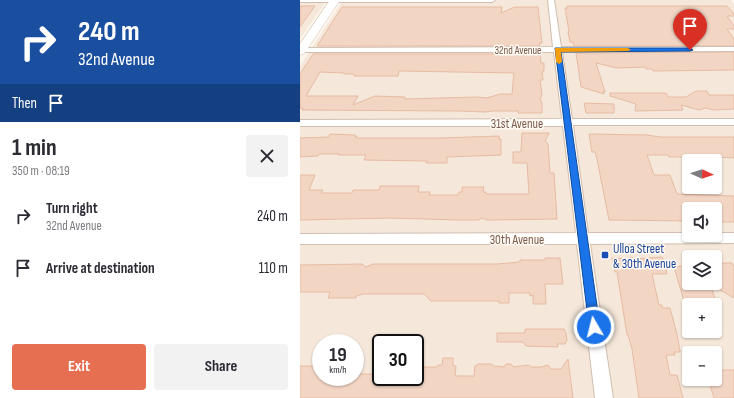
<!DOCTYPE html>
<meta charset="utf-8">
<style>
:root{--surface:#fff;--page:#f2f2f3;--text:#2b2b33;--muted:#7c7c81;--accent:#e76f51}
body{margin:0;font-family:"Sofia Sans Condensed",sans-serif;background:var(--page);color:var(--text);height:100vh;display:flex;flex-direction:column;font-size:15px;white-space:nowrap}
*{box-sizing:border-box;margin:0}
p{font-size:13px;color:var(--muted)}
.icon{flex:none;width:22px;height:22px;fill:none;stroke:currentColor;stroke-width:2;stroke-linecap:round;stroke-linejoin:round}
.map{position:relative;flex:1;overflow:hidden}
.details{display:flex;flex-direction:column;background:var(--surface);width:300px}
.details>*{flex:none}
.guide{background:#1a4fa0;color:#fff;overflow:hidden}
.needle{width:26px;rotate:93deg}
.fabs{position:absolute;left:382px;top:154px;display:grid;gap:8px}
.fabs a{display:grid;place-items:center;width:40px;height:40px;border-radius:4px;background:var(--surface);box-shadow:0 1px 3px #0004;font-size:20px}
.speed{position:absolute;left:12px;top:334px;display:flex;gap:8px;font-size:20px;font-weight:700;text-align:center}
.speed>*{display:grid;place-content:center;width:52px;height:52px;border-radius:50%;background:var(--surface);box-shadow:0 1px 3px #0004;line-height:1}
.speed small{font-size:10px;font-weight:400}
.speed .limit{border:2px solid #111;border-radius:6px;background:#fff;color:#111}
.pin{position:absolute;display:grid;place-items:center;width:34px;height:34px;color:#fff;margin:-41px -17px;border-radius:50% 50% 50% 0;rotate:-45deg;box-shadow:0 0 4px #0007}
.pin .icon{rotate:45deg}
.me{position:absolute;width:44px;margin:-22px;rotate:352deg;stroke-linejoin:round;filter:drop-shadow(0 0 3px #0008)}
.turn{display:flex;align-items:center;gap:14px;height:84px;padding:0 12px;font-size:18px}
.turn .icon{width:52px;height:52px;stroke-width:2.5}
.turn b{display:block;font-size:28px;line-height:34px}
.then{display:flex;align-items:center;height:38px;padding:0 12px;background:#0003;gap:8px;font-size:15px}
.round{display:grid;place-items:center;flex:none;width:42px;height:42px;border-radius:4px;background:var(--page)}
.headline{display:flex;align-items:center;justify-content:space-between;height:68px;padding:0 12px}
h1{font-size:24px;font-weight:700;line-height:30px}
.primary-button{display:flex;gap:8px;margin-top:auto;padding:8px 12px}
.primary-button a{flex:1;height:46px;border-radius:4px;background:var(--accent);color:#fff;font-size:16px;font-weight:700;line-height:46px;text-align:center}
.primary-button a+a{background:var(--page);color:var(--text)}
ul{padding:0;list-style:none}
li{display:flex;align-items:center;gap:12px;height:52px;padding:0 12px}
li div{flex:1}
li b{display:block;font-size:15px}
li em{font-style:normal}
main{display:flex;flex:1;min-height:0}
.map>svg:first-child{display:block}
.residential{fill:#f5e8da;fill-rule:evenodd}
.building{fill:#f3d5c3;stroke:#e6bba3;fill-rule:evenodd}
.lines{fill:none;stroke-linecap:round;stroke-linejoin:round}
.street-casing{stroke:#d1beb0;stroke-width:2}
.secondary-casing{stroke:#d6c0b0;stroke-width:1}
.street{fill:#fff;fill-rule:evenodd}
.secondary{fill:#fff;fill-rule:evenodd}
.route{fill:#1a73e8;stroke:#114b97}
.slow{fill:#f59e0b}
.transit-dot{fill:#1a4fb4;stroke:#fffaf3;stroke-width:1.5}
.labels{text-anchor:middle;stroke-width:3;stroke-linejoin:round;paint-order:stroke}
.far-street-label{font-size:11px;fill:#7a5c4d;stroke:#fffaf3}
.street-label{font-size:13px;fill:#7a5c4d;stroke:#fffaf3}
.transit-label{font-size:13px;fill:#164399;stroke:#fffaf3;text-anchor:start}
</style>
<main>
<section class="details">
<div class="guide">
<div class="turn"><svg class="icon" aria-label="right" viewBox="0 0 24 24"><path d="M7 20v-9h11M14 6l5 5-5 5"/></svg><div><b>240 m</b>32nd Avenue</div></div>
<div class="then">Then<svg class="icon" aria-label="arrive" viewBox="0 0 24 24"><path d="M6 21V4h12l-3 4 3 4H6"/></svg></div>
</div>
<div class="headline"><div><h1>1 min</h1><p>350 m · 08:19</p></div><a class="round"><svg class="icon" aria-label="close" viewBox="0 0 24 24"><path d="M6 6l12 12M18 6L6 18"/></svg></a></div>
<ul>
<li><svg class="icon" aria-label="right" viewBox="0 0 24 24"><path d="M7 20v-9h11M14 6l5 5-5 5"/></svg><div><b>Turn right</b><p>32nd Avenue</p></div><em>240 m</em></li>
<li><svg class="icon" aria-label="arrive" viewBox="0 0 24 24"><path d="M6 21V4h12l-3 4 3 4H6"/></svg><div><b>Arrive at destination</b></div><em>110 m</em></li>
</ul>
<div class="primary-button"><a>Exit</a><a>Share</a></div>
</section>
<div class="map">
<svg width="434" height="398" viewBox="0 0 434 398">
<rect width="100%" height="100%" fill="#fdf6ec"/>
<path class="residential" d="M0,0H27L0,39Z
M43,0H431L434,4V398H0V66ZM389,161H415V187H389ZM389,209H415V235H389ZM389,257H415V283H389ZM389,305H415V331H389ZM21,343H55V377H21ZM81,343H115V377H81ZM389,353H415V379H389Z"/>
<path class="building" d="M0,6H15L0,27Z
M267,6H427L434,14V16H427L434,26V29H427L434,39V46H274L273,42H270L268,32H269L265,8H268Z
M42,7H202L201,13L215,7H238L242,43H239L240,46H17Z
M434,52V70L353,71L352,69H346V67L317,68L296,63L305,92L303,91L304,94L281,87L276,53Z
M13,54H240L241,63H244V71L242,72L243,80H240L242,94L240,100L242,102V113H218V111H193L185,112L158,111L2,110L3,108H0V74ZM99,71L214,73L212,94H200L187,98L177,97L105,99V97L75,96L53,105L58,96H6L20,72L44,73V74H54V76H98Z
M396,91H407L409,95H434V109L413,110L406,108L399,110L381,105L383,110L335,111L336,104L310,96V93H366L368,97H386Z
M284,103L314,104V113H286Z
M222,133H249L245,141L248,144L250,173H254L257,219L192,220H187L182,218L178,220H158L90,218L0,220V175H15L9,190H23L21,193H52L53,190H79L80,186H119L118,192H130L129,195H158L159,192H162V187H184L183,192H186V194H229L227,163H213V152H221Z
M30,134L55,135L54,136H57L56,138H141L199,136V139H201V155L147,157V163H126L127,161L64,160L66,155H38L39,154H19L18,156L0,157V138L28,137Z
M289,134L347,135L360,137H434V158L402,156L403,159H383L382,157H369L368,155H347L354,175H370L377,194L434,196V222H422L415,219V209H389V221L309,220L297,159L295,152H292Z
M330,257L336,259L362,257L364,261L367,274H352L359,305H362V308H370L377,334L380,352H374L375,355H366L370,375H377L383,398H339L332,349L328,335H327L317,272H315L312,258L329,259Z
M245,258H260L263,284H245L246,304H233V295L230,296V293H209V303H199V301H131L124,294H63L56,296V298H28L30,292H0V265L62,264L66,267L73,264H197L220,262V260H245Z
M421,263H432L434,267V298L415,287V265H421Z
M384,266L388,268L389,271V283H410L417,305H389V307L386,308L374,267Z
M225,329H264L266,333L267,340L265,344H257L258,347L226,346L223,342H197V333H225Z
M143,358H153V366H156L155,376H174L175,366L178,364H192L194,366L204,367L206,364H211L214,367L229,365L231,367H241L248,365L251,369H261L268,359L273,398H0V366H21V377H55V374H81V377H115L117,376L118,367H137L138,365H142Z
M415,370H434V398H414L408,379H415Z"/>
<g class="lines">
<g class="street-casing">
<path id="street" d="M0,0H195L192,2H0Z
M248,0H254L261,47H434V51L262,52L272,119H434V125H273L288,233H389V235H415V233H434V243L290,244L313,398H295L277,244H0V234L276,233L263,126H0V120L262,119L254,52H0L1,48L253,47Z"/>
</g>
<g class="secondary-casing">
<path id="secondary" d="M30,0H40L4,54L0,55V44Z"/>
</g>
<use href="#street" class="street"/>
<use href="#secondary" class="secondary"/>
</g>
<path class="route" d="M255,48H390L393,50L390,51L261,52L300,327L298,330L294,332L290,330L289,327Z"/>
<path class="slow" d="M255,48H328L331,50L328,51L261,52L262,62L259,64L256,62Z"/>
<rect class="transit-dot" x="301" y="251" width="8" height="8" rx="2"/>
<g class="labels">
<g class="far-street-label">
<text x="218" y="54">32nd Avenue</text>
</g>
<g class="street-label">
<text x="217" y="128">31st Avenue</text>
<text x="217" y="244">30th Avenue</text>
</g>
<g class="transit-label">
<text x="313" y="253">Ulloa Street<tspan x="313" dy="15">&amp; 30th Avenue</tspan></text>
</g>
</g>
</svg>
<div class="fabs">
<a><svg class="needle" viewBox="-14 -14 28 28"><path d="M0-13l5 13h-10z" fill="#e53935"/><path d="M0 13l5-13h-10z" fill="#7c7c81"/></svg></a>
<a><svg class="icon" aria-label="sound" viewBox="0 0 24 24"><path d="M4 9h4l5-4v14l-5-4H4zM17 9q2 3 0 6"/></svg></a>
<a><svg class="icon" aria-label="layers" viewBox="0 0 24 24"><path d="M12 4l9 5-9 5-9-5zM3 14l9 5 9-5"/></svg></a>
<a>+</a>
<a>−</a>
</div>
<div class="speed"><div>19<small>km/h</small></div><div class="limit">30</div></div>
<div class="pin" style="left:390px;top:50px;background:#d93025"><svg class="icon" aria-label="arrive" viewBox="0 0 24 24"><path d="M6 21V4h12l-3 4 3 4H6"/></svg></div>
<svg class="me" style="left:294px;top:327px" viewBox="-20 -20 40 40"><circle r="17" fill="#1a73e8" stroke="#fff" stroke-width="3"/><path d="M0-11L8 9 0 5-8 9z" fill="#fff"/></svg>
</div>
</main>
